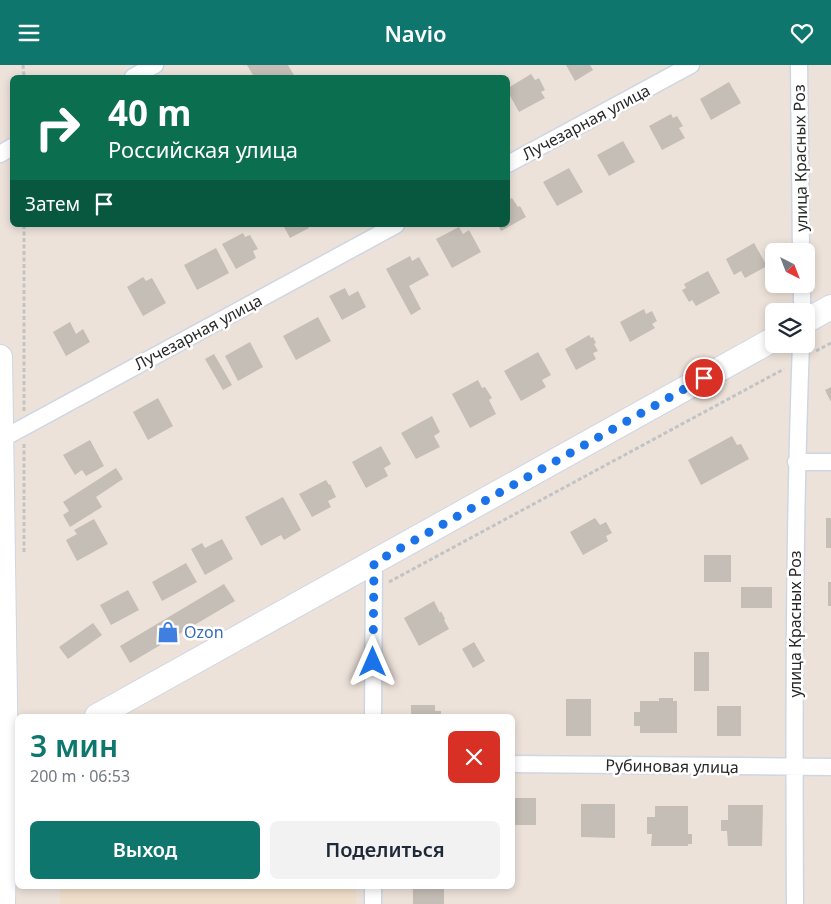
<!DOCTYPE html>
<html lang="ru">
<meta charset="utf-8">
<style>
:root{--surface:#fff;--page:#f2f2f3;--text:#1f2937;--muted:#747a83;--accent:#0f766e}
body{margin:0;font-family:"Noto Sans",sans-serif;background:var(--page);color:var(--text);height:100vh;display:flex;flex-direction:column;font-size:19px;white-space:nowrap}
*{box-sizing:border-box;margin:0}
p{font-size:16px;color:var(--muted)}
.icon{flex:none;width:28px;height:28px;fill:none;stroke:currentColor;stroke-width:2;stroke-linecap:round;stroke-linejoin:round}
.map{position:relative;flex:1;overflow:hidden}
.drawer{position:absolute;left:15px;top:649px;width:500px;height:175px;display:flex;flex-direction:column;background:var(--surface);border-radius:8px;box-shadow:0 2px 8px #0003}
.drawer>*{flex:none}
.guide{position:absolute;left:10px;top:10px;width:500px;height:152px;border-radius:8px;box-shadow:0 2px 8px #0003;background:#0b6e4f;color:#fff;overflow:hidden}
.needle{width:32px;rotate:138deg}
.buttons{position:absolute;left:765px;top:178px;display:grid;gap:10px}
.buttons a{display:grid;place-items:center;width:50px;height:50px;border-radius:8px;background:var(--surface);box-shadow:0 2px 8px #0003;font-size:25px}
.pin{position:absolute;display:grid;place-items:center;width:42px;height:42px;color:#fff;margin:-21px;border:2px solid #fff;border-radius:50%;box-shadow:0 1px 5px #0007}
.me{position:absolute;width:55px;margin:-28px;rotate:0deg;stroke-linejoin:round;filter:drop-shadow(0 0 4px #0008)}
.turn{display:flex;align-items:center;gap:18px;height:105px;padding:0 15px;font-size:22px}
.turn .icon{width:65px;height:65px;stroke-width:2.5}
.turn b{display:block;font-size:35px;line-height:42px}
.then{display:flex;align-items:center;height:48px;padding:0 15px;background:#0003;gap:10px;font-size:19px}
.round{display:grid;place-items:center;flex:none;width:52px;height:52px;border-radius:8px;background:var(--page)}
.summary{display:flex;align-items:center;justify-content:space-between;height:85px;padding:0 15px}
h1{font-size:30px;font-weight:600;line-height:38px;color:var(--accent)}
.cta{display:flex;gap:10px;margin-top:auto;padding:10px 15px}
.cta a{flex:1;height:58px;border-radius:8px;background:var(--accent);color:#fff;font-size:20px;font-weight:600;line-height:58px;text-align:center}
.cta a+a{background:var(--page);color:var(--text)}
header{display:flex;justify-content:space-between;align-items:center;height:65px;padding:0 15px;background:var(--accent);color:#fff;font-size:22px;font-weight:600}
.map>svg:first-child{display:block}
.education{fill:#efdec9}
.building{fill:#c4beb6}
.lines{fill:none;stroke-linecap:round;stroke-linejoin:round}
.street-casing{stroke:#cfd6e3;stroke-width:19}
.secondary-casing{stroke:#cfd6e3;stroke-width:26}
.path{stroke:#c3c3c3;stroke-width:3;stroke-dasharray:4 2.5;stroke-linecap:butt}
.street{stroke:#fff;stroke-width:16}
.secondary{stroke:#fff;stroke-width:24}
.route{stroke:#1a73e8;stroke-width:9;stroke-dasharray:0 16.2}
.labels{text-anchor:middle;stroke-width:5;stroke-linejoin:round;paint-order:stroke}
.street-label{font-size:16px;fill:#292929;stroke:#fff}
.shop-label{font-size:16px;fill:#366cbe;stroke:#fff;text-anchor:start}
</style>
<header><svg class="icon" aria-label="menu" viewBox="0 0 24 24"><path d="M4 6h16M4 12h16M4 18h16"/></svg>Navio<svg class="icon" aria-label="heart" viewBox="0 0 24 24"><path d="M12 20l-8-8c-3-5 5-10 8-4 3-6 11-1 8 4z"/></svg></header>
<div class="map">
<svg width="831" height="839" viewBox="0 0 831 839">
<rect width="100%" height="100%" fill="#ece2da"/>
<path class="education" d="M60,821H356V839H60Z"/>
<path class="building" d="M247,0H288L295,12H254Z
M566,0H590L593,5L575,16Z
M531,9L535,15L539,13L545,25L541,27L545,33L519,47L508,27V23Z
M729,17L741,38L711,55L700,34Z
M671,49L673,53L677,51L683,61L679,63L685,73L662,85L649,61Z
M623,76L635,97L609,111L597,90Z
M569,103L583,127L557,141L543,117Z
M512,133L518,142L520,141L526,152L501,166L498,160H508V135Z
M283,160H307L309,163L290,173Z
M459,162L463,169L469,165L481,187L452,203L436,174Z
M243,168L245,172L250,170L258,184L253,186L256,193L236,204L222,179Z
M754,178L767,201L745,213L741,206L734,210L726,194Z
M216,183L229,208L197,225L184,200Z
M410,191L412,196L419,192L429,210L409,221L421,244L411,250L386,204Z
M708,206L720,228L696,241L692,235L689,237L682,225L686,223L684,219Z
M143,212L146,216L152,213L166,238L143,251L127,222Z
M345,223L349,231L358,226L366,242L342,255L329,231Z
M644,244L646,249L652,246L657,256L652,259L655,263L630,277L620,257Z
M318,252L331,276L296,295L283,271Z
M70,257L76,269L83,264L90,277L66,291L53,267Z
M589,270L591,273L593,272L596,278L594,279L598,286L593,288L596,294L576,305L565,284Z
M250,277L263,302L238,316L225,291Z
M538,287L551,310L542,315L546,322L521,336L504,306Z
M214,289L232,320L223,325L205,294Z
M478,315L482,323L485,322L492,333L489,335L496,349L470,363L452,329Z
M831,322V337L825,325Z
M158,333L173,361L148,375L133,347Z
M432,351L440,367L434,371L440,382L416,394L401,368Z
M732,371L737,380L741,379L749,394L701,420L688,395Z
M90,375L104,401L86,411L82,405L75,410L63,390Z
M381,381L391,399L384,403L388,411L366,423L352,397Z
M116,403L123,414L96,432L102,442L70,462L63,450L69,446L63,437Z
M326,415L329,420L330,419L336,432L328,436L331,442L312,452L299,429Z
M283,432L301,465L284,475L281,470L261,481L245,452Z
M595,453L600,460L606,457L612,468L606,471L608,476L583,490L570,467Z
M826,453H831V483H826Z
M94,454L108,479L77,496L66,475L77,469L74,465Z
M222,474L233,494L205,510L191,484L202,478L205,483Z
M704,490H731V517H704Z
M186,498L197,517L162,536L152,517Z
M828,517H831V541H828Z
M224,519L235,536L130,598L120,581Z
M741,522H772V543H741Z
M128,525L139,545L111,560L100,540Z
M434,536L440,548L441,546L445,554L444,555L449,564L419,581L404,553Z
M93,558L102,570L68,594L59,582Z
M474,577L485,596L473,603L462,584Z
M694,587H709V626H694Z
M659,633H673V636H677V668H640V661H634V647H640V636H659Z
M566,634H591V671H566Z
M411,640H435V646H441V651H411Z
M717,641H741V671H717Z
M512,733H536V760H512Z
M581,739H615V773L581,772Z
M728,740H763L762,781H728L727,766H721V755H728Z
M655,741H688V769H692V779H688V781H651L652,769H647V752H655Z
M413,821H444V839H413Z"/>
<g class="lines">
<g class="street-casing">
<path id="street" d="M799,0L801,186
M133,12L155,0
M0,89L12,82
M508,99L691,0
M802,219V246
M0,375L396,160
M796,397H831
M373,651L374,498
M512,699L831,702
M373,821V839
M795,839C794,652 794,465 801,279"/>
</g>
<g class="secondary-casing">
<path id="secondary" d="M806,256L831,242
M0,292L6,702L3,839
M97,651L774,274"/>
</g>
<path class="path" d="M23,0L24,12
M24,160V346
M816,286L831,278
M24,379V488
M389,517L784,304"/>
<use href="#street" class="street"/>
<use href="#secondary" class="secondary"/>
</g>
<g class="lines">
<path class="route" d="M373,597L374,498L704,313"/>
</g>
<defs>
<g id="shop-bare" transform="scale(1.725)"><path d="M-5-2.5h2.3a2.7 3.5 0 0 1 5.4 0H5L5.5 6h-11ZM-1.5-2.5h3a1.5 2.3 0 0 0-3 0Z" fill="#3f7fe0" stroke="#fff" stroke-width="2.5" paint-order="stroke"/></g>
</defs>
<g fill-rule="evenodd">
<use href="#shop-bare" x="168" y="567"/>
</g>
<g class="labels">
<g class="street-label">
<text transform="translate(586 57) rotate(-28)" y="6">Лучезарная улица</text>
<text transform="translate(800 93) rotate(-91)" y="6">улица Красных Роз</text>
<text transform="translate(198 267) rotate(-28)" y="6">Лучезарная улица</text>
<text transform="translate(795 559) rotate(-90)" y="6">улица Красных Роз</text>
<text transform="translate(672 701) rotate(1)" y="6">Рубиновая улица</text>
</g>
<g class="shop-label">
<text x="184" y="573">Ozon</text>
</g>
</g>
</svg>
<div class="buttons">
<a><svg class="needle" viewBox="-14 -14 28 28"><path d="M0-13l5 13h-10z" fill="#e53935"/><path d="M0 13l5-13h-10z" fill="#747a83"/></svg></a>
<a><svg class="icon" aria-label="layers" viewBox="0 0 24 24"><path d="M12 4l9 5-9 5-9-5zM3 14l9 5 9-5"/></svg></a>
</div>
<div class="pin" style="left:704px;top:313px;background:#d93025"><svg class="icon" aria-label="arrive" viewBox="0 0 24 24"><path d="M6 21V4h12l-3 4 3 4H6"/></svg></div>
<svg class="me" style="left:373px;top:597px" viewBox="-20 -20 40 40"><path d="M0-17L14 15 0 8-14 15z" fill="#1a73e8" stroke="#fff" stroke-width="4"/></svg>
<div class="guide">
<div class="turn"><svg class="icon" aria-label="right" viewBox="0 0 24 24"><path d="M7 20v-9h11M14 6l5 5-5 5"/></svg><div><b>40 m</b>Российская улица</div></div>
<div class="then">Затем<svg class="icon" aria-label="arrive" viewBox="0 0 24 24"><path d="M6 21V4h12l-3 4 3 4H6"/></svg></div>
</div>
<section class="drawer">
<div class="summary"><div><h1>3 мин</h1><p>200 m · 06:53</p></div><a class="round" style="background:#d93025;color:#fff"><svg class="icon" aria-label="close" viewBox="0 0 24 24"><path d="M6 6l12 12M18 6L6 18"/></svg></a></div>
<div class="cta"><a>Выход</a><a>Поделиться</a></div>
</section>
</div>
